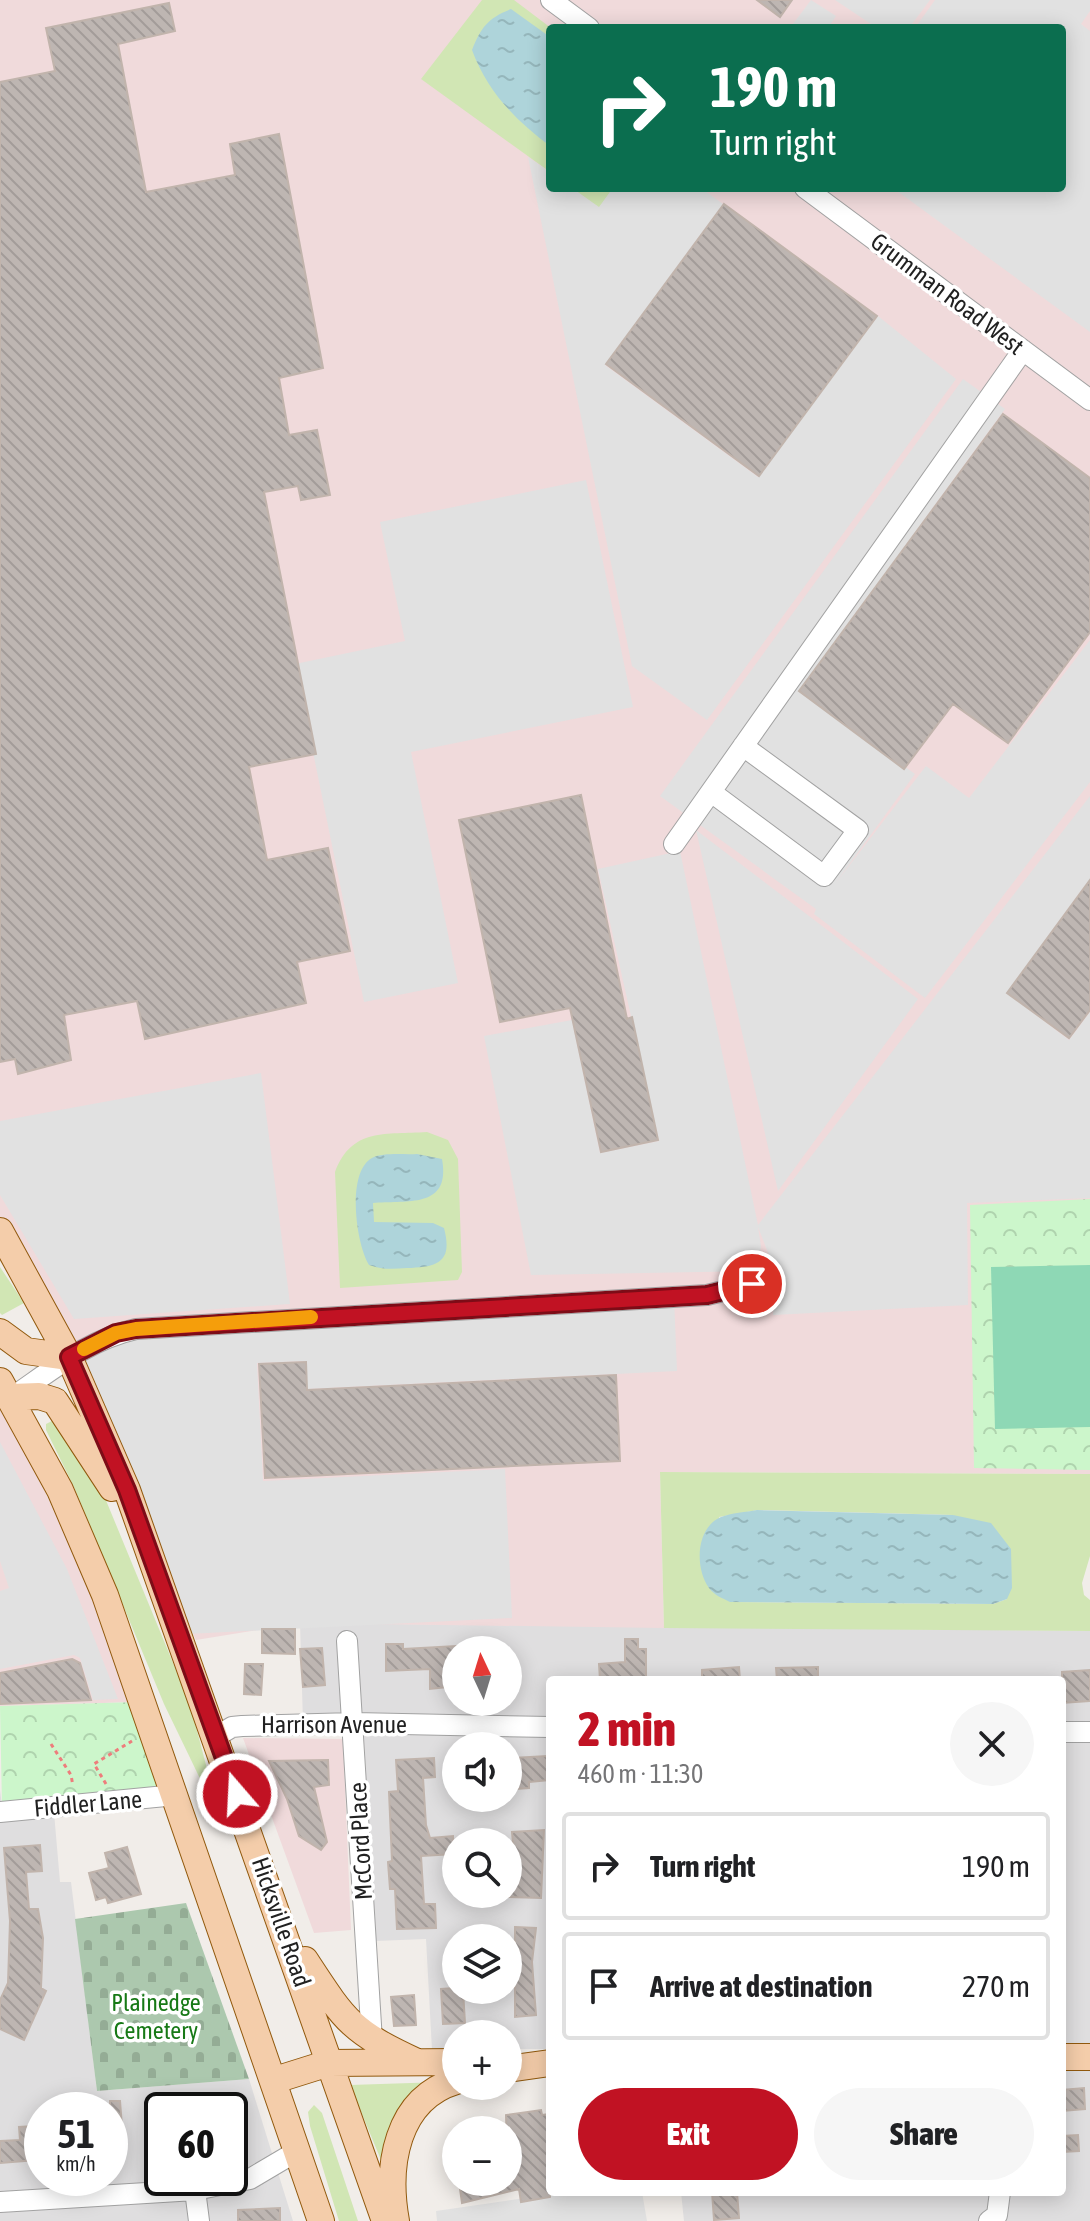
<!DOCTYPE html>
<meta charset="utf-8">
<style>
:root{--surface:#fff;--page:#f6f6f6;--text:#202124;--muted:#757577;--line:#e0e0e0;--accent:#c11223}
body{margin:0;font-family:"Asap Condensed",sans-serif;background:var(--page);color:var(--text);height:100vh;display:flex;flex-direction:column;font-size:30px;white-space:nowrap}
*{box-sizing:border-box;margin:0}
p{font-size:26px;color:var(--muted)}
.icon{flex:none;width:44px;height:44px;fill:none;stroke:currentColor;stroke-width:2;stroke-linecap:round;stroke-linejoin:round}
.map{position:relative;flex:1;overflow:hidden}
.details{position:absolute;left:546px;top:1676px;width:520px;height:520px;display:flex;flex-direction:column;background:var(--surface);border-radius:8px;box-shadow:0 4px 20px #0003}
.details>*{flex:none}
.hud{position:absolute;left:546px;top:24px;width:520px;height:168px;border-radius:8px;box-shadow:0 4px 20px #0003;background:#0b6e4f;color:#fff;overflow:hidden}
.needle{width:52px;rotate:356deg}
.fabs{position:absolute;left:442px;top:1636px;display:grid;gap:16px}
.fabs a{display:grid;place-items:center;width:80px;height:80px;border-radius:50%;background:var(--surface);box-shadow:0 4px 20px #0003;font-size:40px}
.speed{position:absolute;left:24px;top:2092px;display:flex;gap:16px;font-size:40px;font-weight:700;text-align:center}
.speed>*{display:grid;place-content:center;width:104px;height:104px;border-radius:50%;background:var(--surface);box-shadow:0 4px 20px #0003;line-height:1}
.speed small{font-size:20px;font-weight:400}
.speed .limit{border:4px solid #111;border-radius:12px;background:#fff;color:#111}
.pin{position:absolute;display:grid;place-items:center;width:68px;height:68px;color:#fff;margin:-34px;border:4px solid #fff;border-radius:50%;box-shadow:0 2px 8px #0007}
.me{position:absolute;width:88px;margin:-44px;rotate:341deg;stroke-linejoin:round;filter:drop-shadow(0 0 6px #0008)}
.turn{display:flex;align-items:center;gap:28px;height:168px;padding:0 32px;font-size:36px}
.turn .icon{width:104px;height:104px;stroke-width:2.5}
.turn b{display:block;font-size:56px;line-height:68px}
.round{display:grid;place-items:center;flex:none;width:84px;height:84px;border-radius:42px;background:var(--page)}
.summary{display:flex;align-items:center;justify-content:space-between;height:136px;padding:0 32px}
h1{font-size:48px;font-weight:800;line-height:60px;color:var(--accent)}
.action{display:flex;gap:16px;margin-top:auto;padding:16px 32px}
.action a{flex:1;height:92px;border-radius:48px;background:var(--accent);color:#fff;font-size:32px;font-weight:800;line-height:92px;text-align:center}
.action a+a{background:var(--page);color:var(--text)}
ul{padding:0;list-style:none}
li{display:flex;align-items:center;gap:24px;height:108px;margin:0 16px 12px;padding:0 16px;border:4px solid var(--line);border-radius:8px}
li div{flex:1}
li b{display:block;font-size:30px}
li em{font-style:normal}
.map>svg:first-child{display:block}
.residential{fill:#dfdedf;fill-rule:evenodd}
.commercial{fill:#f0dadb;fill-rule:evenodd}
.grass{fill:#d1e6b4;fill-rule:evenodd}
.cemetery{fill:url(#cemetery-stones)}
.park{fill:url(#park-crowns)}
.pitch{fill:#8ed8b5}
.parking{fill:#e1e1e1}
.water{fill:url(#water-ripples)}
.building{fill:url(#building-back-hatch);stroke:#c1b4ac;stroke-width:2}
.lines{fill:none;stroke-linecap:round;stroke-linejoin:round}
.minor-casing{stroke:#a2a2a2;stroke-width:22}
.major-casing{stroke:#91590d;stroke-width:28}
.path{stroke:#ee7d7c;stroke-width:3;stroke-dasharray:4 4;stroke-linecap:butt}
.minor{stroke:#fff;stroke-width:20}
.major{stroke:#f4cdaa;stroke-width:26}
.route-casing{stroke:#7d0c17;stroke-width:20}
.route{stroke:#c11223;stroke-width:14}
.slow{stroke:#f59e0b;stroke-width:14}
.labels{text-anchor:middle;stroke-width:7;stroke-linejoin:round;paint-order:stroke}
.street-label{font-size:24px;fill:#212121;stroke:#fff}
.park-label{font-size:24px;fill:#177916;stroke:#fff}
</style>
<div class="map">
<svg width="1090" height="2221" viewBox="0 0 1090 2221">
<defs>
<pattern id="cemetery-stones" width="16" height="16" patternUnits="userSpaceOnUse" patternTransform="scale(2)"><rect width="16" height="16" fill="#acc8ae"/><path d="M2 7V4a2 2 0 0 1 4 0v3zM10 15v-3a2 2 0 0 1 4 0v3z" fill="#94ac95"/></pattern>
<pattern id="park-crowns" width="20" height="18" patternUnits="userSpaceOnUse" patternTransform="scale(2)"><rect width="20" height="18" fill="#ccf6cb"/><path d="M2 6a3 3 0 1 1 6 0M12 15a3 3 0 1 1 6 0" fill="none" stroke="#afd3ae"/></pattern>
<pattern id="water-ripples" width="26" height="14" patternUnits="userSpaceOnUse" patternTransform="scale(2)"><rect width="26" height="14" fill="#aed4da"/><path d="M2 4q2-2 4 0t4 0M15 11q2-2 4 0t4 0" fill="none" stroke="#95b6bb"/></pattern>
<pattern id="building-back-hatch" width="6" height="6" patternUnits="userSpaceOnUse" patternTransform="scale(2)"><rect width="6" height="6" fill="#beb6b2"/><path d="M-1 5l2 2M0 0l6 6M5-1l2 2" fill="none" stroke="#a39c99"/></pattern>
</defs>
<rect width="100%" height="100%" fill="#f1ede9"/>
<path class="residential" d="M300,1623L1090,1631V2221H684L681,2192H1062V1680H550V2049H508V2034H456V2050H432L426,1939L375,1941L363,1721L303,1722ZM456,1650H508V1702H456ZM456,1746H508V1798H456ZM456,1842H508V1894H456ZM456,1938H508V1990H456Z
M0,1790L2,1806L53,1801L60,1882H71L97,2091L249,2079L293,2221H0ZM42,2110H110V2178H42ZM162,2110H230V2178H162Z"/>
<path class="commercial" d="M0,0H1090V1474L660,1472L664,1628L300,1623L196,1640L0,1231ZM550,28H1062V188H550Z
M0,1394L96,1602L137,1702L0,1706Z
M243,1738L343,1739L351,1930L314,1933Z"/>
<path class="grass" d="M482,0H514L551,28L550,172L421,79Z
M572,188H613L599,208Z
M427,1132L448,1140L458,1159L462,1272L458,1280L340,1288L335,1172C352,1127 386,1135 427,1132Z
M0,1267L24,1303L2,1315L0,1313Z
M54,1420L98,1481L190,1704L221,1822L164,1704L74,1487L46,1430V1424Z
M660,1472L1090,1474V1556L1082,1583L1084,1595L1090,1600V1631L664,1628ZM758,1510L953,1515L1007,1599L993,1604L730,1602L719,1517Z
M442,2082L381,2160L350,2085Z
M314,2105L322,2113L358,2221H339L310,2126L308,2112Z"/>
<path class="cemetery" d="M186,1903L249,2079L97,2091L75,1919Z"/>
<path class="park" d="M1090,1199V1470L974,1468L970,1205Z
M137,1702L169,1789L2,1806L0,1706Z"/>
<path class="pitch" d="M1090,1265V1427L995,1429L991,1267Z"/>
<path class="parking" d="M811,0L836,16L828,28H790Z
M835,0H930L909,28H877Z
M935,0H1090V11L1081,24L1090,31V332L893,188H1062V28H915Z
M528,157L550,172V188H572L599,207L613,188H701L723,204L605,365L758,477L878,316L956,379L707,720L632,666Z
M963,379L1005,409L799,691L915,774L835,884L926,766L969,798L1090,640V782L925,998L814,914L816,909L660,796Z
M586,480L633,707L411,752L458,983L364,1002L295,664L405,641L380,522Z
M1090,796V892L1083,888L1007,993L1069,1040L1090,1012V1198L967,1203L968,1305L773,1315L776,1273L758,1227L761,1246L758,1271L531,1275L484,1036L572,1020L600,1153L659,1141L598,869L680,851L758,1225Z
M696,830L918,999L778,1191Z
M261,1073L290,1304L74,1319L0,1195V1121Z
M674,1297L677,1371L307,1389L305,1361L257,1363L263,1481L505,1469L512,1618L187,1634L73,1357L118,1336Z
M0,1442L67,1569L118,1699L93,1700L80,1658L74,1655L0,1669V1591L9,1588L0,1561Z
M566,2192H642L647,2221H437L436,2211Z"/>
<path class="water" d="M511,9L550,37V146C515,120 487,91 472,50C481,27 488,18 511,9Z
M417,1154L442,1159C451,1209 408,1200 373,1203L374,1222L433,1223L444,1228C453,1262 438,1267 407,1268C394,1269 382,1270 369,1265C356,1244 346,1172 372,1158C384,1152 404,1155 417,1154Z
M757,1510L953,1515L991,1523L1011,1549L1012,1588L1007,1599L993,1604L730,1602C722,1598 714,1595 709,1588C695,1569 695,1528 721,1517C731,1513 746,1512 757,1510Z"/>
<path class="building" d="M757,0H792L780,17Z
M169,3L175,31L118,44L146,192L235,175L230,144L279,134L323,368L279,378L289,435L317,430L330,495L301,500L298,486L264,492L316,754L249,767L267,860L328,848L350,951L297,962L306,1003L145,1039L137,1001L64,1015L71,1060L18,1074L15,1059L0,1062V82L55,71L46,28Z
M724,204L877,316L759,476L606,364Z
M1003,414L1090,478V632L1008,743L953,704L904,769L799,691Z
M581,795L627,1019L632,1017L658,1140L601,1152L570,1008L500,1022L459,820Z
M1090,880V1010L1069,1038L1007,993Z
M306,1362L307,1390L616,1375L620,1461L265,1478L259,1364Z
M262,1629H295V1654L262,1653Z
M625,1639H638V1649H646V1680H600L599,1664L625,1662Z
M386,1644H403V1649L456,1646V1686L430,1689V1669L386,1671Z
M322,1648L325,1685L303,1687L300,1649Z
M72,1659L80,1663L91,1700L0,1704V1673Z
M245,1664H263L261,1695L244,1694Z
M739,1667L740,1680H702V1670Z
M818,1667V1680H777L776,1668Z
M1090,1670V1701L1062,1703V1672Z
M547,1756L549,1780L529,1782V1788L516,1789L513,1758Z
M434,1758L435,1777L423,1778L426,1825L430,1838L453,1836L454,1854L421,1856L424,1904H435L436,1928L397,1929L395,1889H390L388,1862L392,1861L389,1792L398,1791L396,1760Z
M328,1760L329,1785L314,1787L327,1842L321,1850L299,1836L287,1799L269,1761Z
M544,1830L541,1898L508,1897V1866H515L512,1832Z
M40,1845L42,1871L26,1872L29,1909H38L43,1938L41,1988L46,1991L24,2040L0,2029V2000L8,1983L10,1921L4,1848Z
M127,1847L141,1894L108,1903L106,1897L96,1900L89,1873L109,1868L105,1853Z
M515,1927L536,1928L532,1962L536,2015L515,2017Z
M456,1988L463,1990L465,2023L443,2024L441,1989Z
M414,1995L416,2025L394,2026L391,1997Z
M1084,2088L1085,2109L1062,2111V2090Z
M110,2101H120L124,2152L110,2153Z
M541,2110L542,2115L550,2114V2197L521,2202L519,2189L462,2203L459,2182H508L506,2115Z
M162,2120V2167L152,2168L148,2121Z
M34,2126L36,2160L0,2163V2141L20,2140L19,2127Z
M1078,2135L1079,2151L1062,2152V2136Z
M712,2192H737L739,2218L714,2220Z
M280,2208V2221H238V2210Z"/>
<g class="lines">
<g class="minor-casing">
<path id="minor" d="M551,0L589,28
M805,188L1090,400
M711,792L824,876L858,830L743,746
M674,844L1023,350
M11,1398C51,1371 87,1340 136,1329L707,1295L752,1284L763,1273
M347,1641L372,2041
M1062,1732H1090
M217,1736L232,1727L242,1726L354,1723L550,1727
M0,1812L176,1795
M195,2190L199,2221
M0,2202L195,2190L250,2179L299,2150
M989,2221L997,2215L1000,2192"/>
</g>
<g class="major-casing">
<path id="major" d="M0,1231L69,1357L127,1490L385,2221
M0,1332L26,1351L69,1357
M0,1381L60,1490L105,1595L321,2221
M12,1397L39,1396L55,1401L112,1488
M305,1960C345,2021 350,2031 417,2062
M1062,2057H1090
M508,2069L550,2063
M275,2080L329,2063L456,2062
M396,2221C386,2166 396,2099 456,2081"/>
</g>
<path class="path" d="M51,1744L71,1775L73,1786
M106,1784L94,1764L132,1741"/>
<use href="#minor" class="minor"/>
<use href="#major" class="major"/>
</g>
<g class="lines">
<g class="route-casing">
<path id="route" d="M237,1794L127,1490L69,1357L116,1333L136,1329L707,1295L752,1284"/>
</g>
<use href="#route" class="route"/>
<path class="slow" d="M84,1349L116,1333L136,1329L311,1317"/>
</g>
<g class="labels">
<g class="street-label">
<text transform="translate(947 294) rotate(37)" y="8">Grumman Road West</text>
<text x="334" y="1733">Harrison Avenue</text>
<text transform="translate(88 1804) rotate(-5)" y="8">Fiddler Lane</text>
<text transform="translate(361 1841) rotate(-93)" y="8">McCord Place</text>
<text transform="translate(281 1922) rotate(71)" y="8">Hicksville Road</text>
</g>
<g class="park-label">
<text x="156" y="2011">Plainedge<tspan x="156" dy="28">Cemetery</tspan></text>
</g>
</g>
</svg>
<div class="fabs">
<a><svg class="needle" viewBox="-14 -14 28 28"><path d="M0-13l5 13h-10z" fill="#e53935"/><path d="M0 13l5-13h-10z" fill="#757577"/></svg></a>
<a><svg class="icon" aria-label="sound" viewBox="0 0 24 24"><path d="M4 9h4l5-4v14l-5-4H4zM17 9q2 3 0 6"/></svg></a>
<a><svg class="icon" aria-label="search" viewBox="0 0 24 24"><circle cx="10" cy="10" r="6"/><path d="M15 15l6 6"/></svg></a>
<a><svg class="icon" aria-label="layers" viewBox="0 0 24 24"><path d="M12 4l9 5-9 5-9-5zM3 14l9 5 9-5"/></svg></a>
<a>+</a>
<a>−</a>
</div>
<div class="speed"><div>51<small>km/h</small></div><div class="limit">60</div></div>
<div class="pin" style="left:752px;top:1284px;background:#d93025"><svg class="icon" aria-label="arrive" viewBox="0 0 24 24"><path d="M6 21V4h12l-3 4 3 4H6"/></svg></div>
<svg class="me" style="left:237px;top:1794px" viewBox="-20 -20 40 40"><circle r="17" fill="#c11223" stroke="#fff" stroke-width="3"/><path d="M0-11L8 9 0 5-8 9z" fill="#fff"/></svg>
<div class="hud">
<div class="turn"><svg class="icon" aria-label="right" viewBox="0 0 24 24"><path d="M7 20v-9h11M14 6l5 5-5 5"/></svg><div><b>190 m</b>Turn right</div></div>
</div>
<section class="details">
<div class="summary"><div><h1>2 min</h1><p>460 m · 11:30</p></div><a class="round"><svg class="icon" aria-label="close" viewBox="0 0 24 24"><path d="M6 6l12 12M18 6L6 18"/></svg></a></div>
<ul>
<li><svg class="icon" aria-label="right" viewBox="0 0 24 24"><path d="M7 20v-9h11M14 6l5 5-5 5"/></svg><div><b>Turn right</b></div><em>190 m</em></li>
<li><svg class="icon" aria-label="arrive" viewBox="0 0 24 24"><path d="M6 21V4h12l-3 4 3 4H6"/></svg><div><b>Arrive at destination</b></div><em>270 m</em></li>
</ul>
<div class="action"><a>Exit</a><a>Share</a></div>
</section>
</div>
